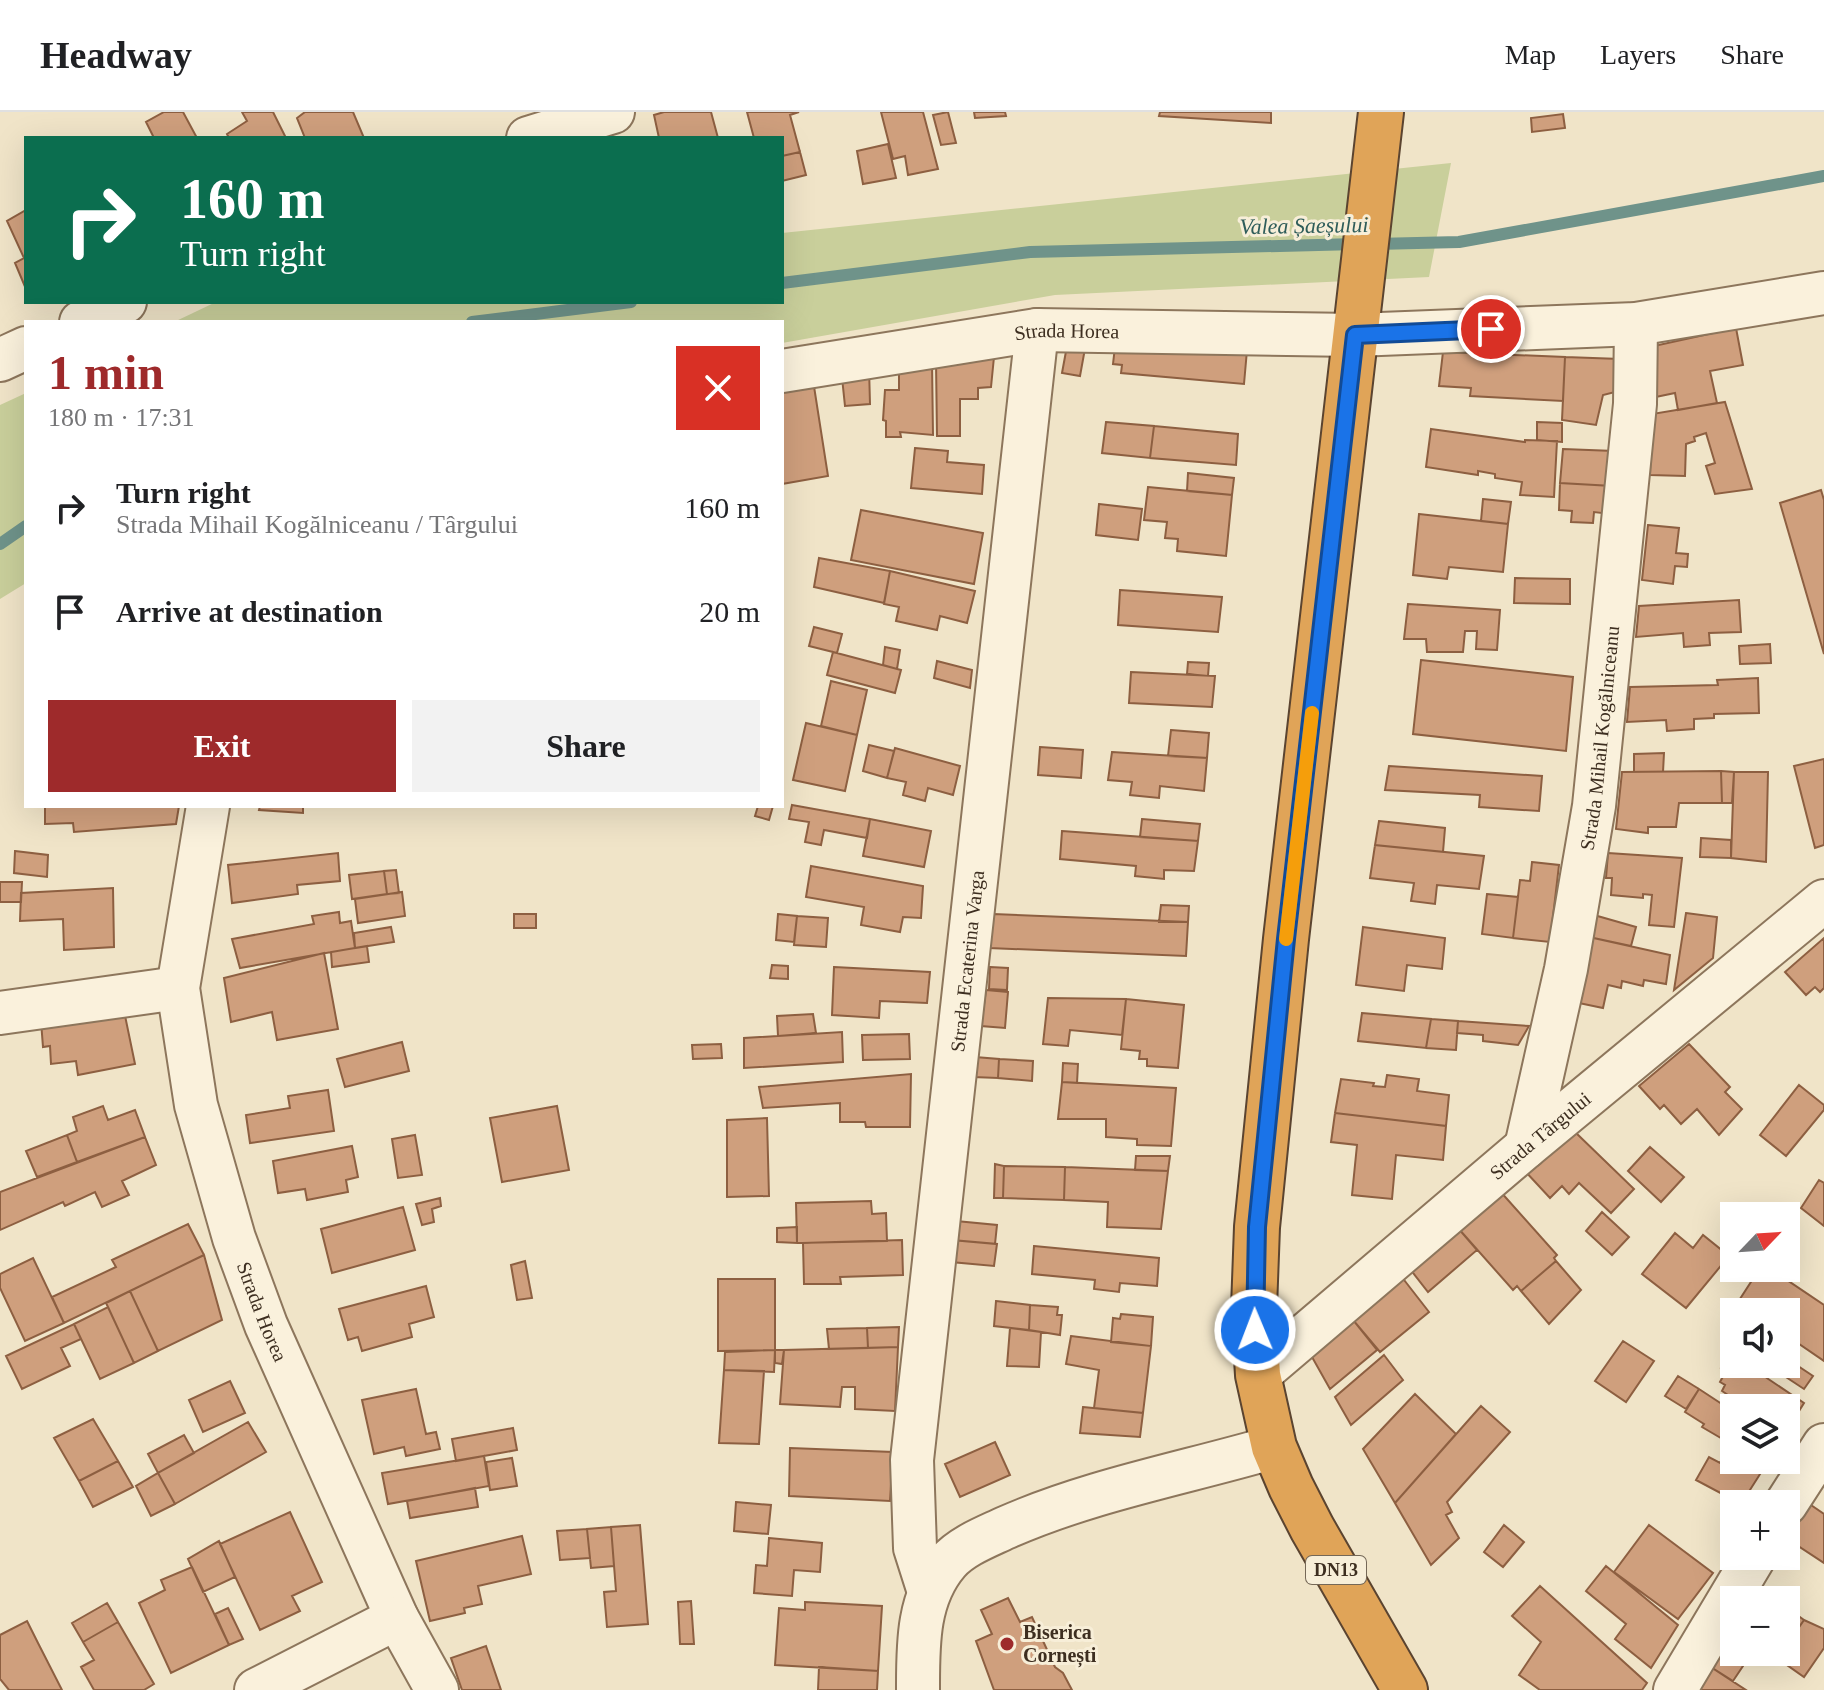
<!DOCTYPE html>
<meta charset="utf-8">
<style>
:root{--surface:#fff;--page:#f2f2f2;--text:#202124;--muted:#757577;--line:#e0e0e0;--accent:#9e2a2b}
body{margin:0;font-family:Georgia,serif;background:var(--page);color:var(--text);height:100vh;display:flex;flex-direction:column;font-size:30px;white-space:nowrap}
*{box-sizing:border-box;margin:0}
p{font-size:26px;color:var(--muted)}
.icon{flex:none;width:44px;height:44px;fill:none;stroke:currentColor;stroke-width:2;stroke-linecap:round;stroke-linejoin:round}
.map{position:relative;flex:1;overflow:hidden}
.panel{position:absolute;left:24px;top:208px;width:760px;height:488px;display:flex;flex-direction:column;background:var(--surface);border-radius:0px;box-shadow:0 8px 32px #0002}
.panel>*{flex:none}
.top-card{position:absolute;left:24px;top:24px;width:760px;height:168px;border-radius:0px;box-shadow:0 8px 32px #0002;background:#0b6e4f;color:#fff;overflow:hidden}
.needle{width:52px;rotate:65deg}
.tools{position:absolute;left:1720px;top:1090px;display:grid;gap:16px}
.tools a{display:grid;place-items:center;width:80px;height:80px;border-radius:0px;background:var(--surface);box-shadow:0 8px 32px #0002;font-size:40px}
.pin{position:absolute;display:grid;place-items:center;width:68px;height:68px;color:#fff;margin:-34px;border:4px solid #fff;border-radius:50%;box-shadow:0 2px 8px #0007}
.me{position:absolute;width:88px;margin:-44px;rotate:359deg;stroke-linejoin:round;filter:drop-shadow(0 0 6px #0008)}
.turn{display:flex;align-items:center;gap:28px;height:168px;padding:0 24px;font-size:36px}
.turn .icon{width:104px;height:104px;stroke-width:2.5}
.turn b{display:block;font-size:56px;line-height:68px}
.round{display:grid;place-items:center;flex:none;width:84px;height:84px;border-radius:0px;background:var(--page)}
.overview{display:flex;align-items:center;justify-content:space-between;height:136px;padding:0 24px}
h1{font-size:48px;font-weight:700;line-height:60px;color:var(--accent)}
.button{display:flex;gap:16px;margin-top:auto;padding:16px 24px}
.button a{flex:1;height:92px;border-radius:0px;background:var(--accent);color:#fff;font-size:32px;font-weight:700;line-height:92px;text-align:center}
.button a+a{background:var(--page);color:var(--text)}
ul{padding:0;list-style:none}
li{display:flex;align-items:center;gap:24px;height:104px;padding:0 24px}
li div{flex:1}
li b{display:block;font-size:30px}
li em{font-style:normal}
header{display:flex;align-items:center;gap:48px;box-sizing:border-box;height:112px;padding:0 40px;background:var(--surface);border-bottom:2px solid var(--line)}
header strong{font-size:38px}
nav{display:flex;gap:44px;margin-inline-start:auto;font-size:28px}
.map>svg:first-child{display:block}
.green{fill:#c9cf9b}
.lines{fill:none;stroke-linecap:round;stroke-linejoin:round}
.stream{stroke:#6f938a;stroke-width:12}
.building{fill:#cf9f7d;stroke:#8d5f41;stroke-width:2}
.minor-casing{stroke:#8d765c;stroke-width:46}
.highway-casing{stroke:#5b4430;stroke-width:48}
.minor{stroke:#faf1dc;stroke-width:42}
.highway{stroke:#e0a458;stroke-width:44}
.route-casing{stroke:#114b97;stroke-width:20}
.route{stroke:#1a73e8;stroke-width:14}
.slow{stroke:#f59e0b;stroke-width:14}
.poi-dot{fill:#9e2a2b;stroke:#f7eed8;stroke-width:3}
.labels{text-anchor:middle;stroke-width:6;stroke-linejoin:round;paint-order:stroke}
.shield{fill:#f7eed8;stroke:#756857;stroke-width:2}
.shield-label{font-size:18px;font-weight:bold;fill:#3d2e20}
.street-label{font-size:20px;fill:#3d2e20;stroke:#f7eed8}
.poi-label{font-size:20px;font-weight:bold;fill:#3d2e20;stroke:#f7eed8;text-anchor:start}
.water-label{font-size:22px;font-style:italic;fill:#2f5d5a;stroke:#f7eed8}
</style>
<header>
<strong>Headway</strong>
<nav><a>Map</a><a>Layers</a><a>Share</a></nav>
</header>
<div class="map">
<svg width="1824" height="1578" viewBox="0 0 1824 1578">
<rect width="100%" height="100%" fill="#f0e4c8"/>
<path class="green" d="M1451,51L1429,165L1055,183L782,231V210H174L216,190H782V121Z
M26,281V471L0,487V293Z"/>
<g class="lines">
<path class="stream" d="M1375,132L1459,130L1824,64
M782,171L1030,140L1357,132
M472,210L631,190
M0,432L26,414"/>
</g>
<path class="building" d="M164,0H183L197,26H154L146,10Z
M242,0H273L286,26H229L227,22L247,9Z
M305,0H353L364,26H305L297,6Z
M664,0H711L718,26H659L654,3Z
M747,0H799L790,3L800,40L782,44V26H754Z
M881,0H923L938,57L908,63L905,44L893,47Z
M948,0L956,31L941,33L933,3Z
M974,0H1005L1006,4L975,6Z
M1160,0H1271V11L1159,4Z
M1563,2L1565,16L1532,20L1531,6Z
M888,32L896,66L863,72L857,39Z
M800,40L806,63L782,69V44Z
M26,98V177L15,151L24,146L7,109Z
M1736,216L1743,253L1710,259L1717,291L1678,298L1675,281L1651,286L1654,234Z
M1116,226L1247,238L1244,272L1121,261L1122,253L1113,252Z
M1086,231L1080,264L1062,261L1067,234Z
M1443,240L1565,245L1563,289L1470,284L1471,276L1439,274Z
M994,245L991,275L978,276V287H960V324H937L936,249Z
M1565,245L1620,247L1619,279L1603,283L1596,313L1562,308Z
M932,250L933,323L900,320L901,325H886V309L883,308L885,278H899V252Z
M869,255L870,292L845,294L841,256Z
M813,268L828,364L782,372V273Z
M1725,290L1752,377L1715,382L1706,354L1715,351L1706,321L1694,325L1695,329L1686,332L1685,364L1650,363L1652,302Z
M1106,310L1154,314L1150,346L1102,341Z
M1537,310L1562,311V330L1537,328Z
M1154,314L1238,322L1236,353L1150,346Z
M1431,317L1525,330V328L1557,329L1554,385L1520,383L1522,370L1495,366V362L1478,359V363L1426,355Z
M915,336L948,339L947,350L984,353L982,382L911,376Z
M1563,337L1614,339L1612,374L1560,371Z
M1188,361L1234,366L1232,383L1187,379Z
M1560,371L1612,374L1610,402L1594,400L1593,411L1571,410L1572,399L1559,398Z
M1148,375L1232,383L1226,444L1177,439L1178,427L1165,426L1167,410L1144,408Z
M1821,378L1824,388V542L1780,391Z
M1483,387L1511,390L1508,412L1481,409Z
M1099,392L1142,397L1138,428L1096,423Z
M861,398L983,421L974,472L851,448Z
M1419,402L1508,412L1503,460L1449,455L1447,467L1413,463Z
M1648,413L1679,416L1676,441L1688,442L1687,455L1675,454L1673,472L1642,468Z
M819,446L890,459L884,491L814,475Z
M890,459L975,479L967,511L940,504L937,518L896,509L899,495L884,492Z
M1515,466L1570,467V492L1514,491Z
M1120,478L1222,485L1218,520L1118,513Z
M1739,488L1741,520L1709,521L1710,533L1684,535L1683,521L1636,525L1639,494Z
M1408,492L1500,498L1497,538L1476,537L1477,519H1465L1463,540H1427L1426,527H1404Z
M814,515L842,522L837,541L809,534Z
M1770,532L1771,551L1740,552L1739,534Z
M885,535L900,538L897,557L883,553Z
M833,540L901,558L895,581L827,563Z
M1421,548L1573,565L1566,639L1413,622Z
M937,549L972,558L970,576L934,566Z
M1188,550L1209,551L1208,564L1187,562Z
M1131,560L1215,564L1212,595L1129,591Z
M1758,566L1759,601L1714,602V606L1694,607V617L1667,619L1666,608L1627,610L1630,575L1718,573L1717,568Z
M831,569L867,578L857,623L821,614Z
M806,611L857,623L845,679L793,668Z
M1171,618L1209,621L1207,646L1168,644Z
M869,633L894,639L887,666L863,659Z
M1040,635L1083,638L1081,666L1038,663Z
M895,636L960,654L953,683L928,676L925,689L903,683L906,670L887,666Z
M1112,640L1207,646L1204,679L1160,674L1159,686L1130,683L1132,670L1108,668Z
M1664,641L1663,660H1634V642Z
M1824,647V733L1815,736L1794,654Z
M1389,654L1542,664L1539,699L1479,695L1480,683L1385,678Z
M1721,659L1722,691H1679L1676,715H1648V721L1616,717L1622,660Z
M1721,659L1734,660L1732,691H1722Z
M1734,660H1768L1766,750L1731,746Z
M792,693L870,707L867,726L824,718L821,733L805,730L809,710L789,707Z
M45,694H179L176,712L74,720L73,711L45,712Z
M260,694H303V701L259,698Z
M758,694H773L769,708L755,704Z
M870,707L931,719L924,755L863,744Z
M1142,707L1200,712L1198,729L1140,725Z
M1379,709L1445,716L1443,740L1375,733Z
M1062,719L1198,729L1194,759L1164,758V767L1135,764L1136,754L1060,747Z
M1701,726L1731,728V746L1700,745Z
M1375,733L1484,744L1479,777L1437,773L1435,792L1411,789L1414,771L1370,766Z
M15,739L48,743L47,765L14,761Z
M338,741L340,769L297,773L298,782L232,791L228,753Z
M1608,741L1682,746L1674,815L1649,813L1652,783L1643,782V786L1611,783L1612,766H1606Z
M1532,750L1559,753L1550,830L1513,826L1520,768L1530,769Z
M811,754L923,774L921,806L903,805L900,820L861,813L864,795L806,785Z
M396,758L399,781L387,782L384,759Z
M384,759L387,782L352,787L349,763Z
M0,770H22L21,790H0Z
M113,776L114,835L64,838L63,807L20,809L21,781Z
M402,780L405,804L358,811L355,787Z
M1487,782L1518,785L1513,826L1482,822Z
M1161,793L1189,794L1188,810H1159Z
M339,800L340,811L351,809L355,836L240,856L232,827L314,812L312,804Z
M1686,801L1717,805L1713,846L1674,878Z
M514,802H536V816H514Z
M778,802L797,804L794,830L776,828Z
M993,802L1188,810L1186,844L989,836Z
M1594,803L1636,815L1631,834L1589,825Z
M797,804L828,806L826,835L794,833Z
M391,815L394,830L355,836L354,821Z
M1363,815L1445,826L1442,857L1407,853L1404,879L1356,873Z
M1589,825L1670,843L1666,872L1644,868L1643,874L1622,869L1621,876L1608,873L1603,896L1574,890Z
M1824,826V876L1820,880L1815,875L1806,883L1785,860Z
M367,834L369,850L332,855L331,840Z
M324,841L338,917L277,928L272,900L231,910L224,866Z
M772,853L788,854V867L770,866Z
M834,855L930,860L927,891L880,889L879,906L832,903Z
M990,855L1008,856L1007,878L989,877Z
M986,878L1008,880L1005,916L981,914Z
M1048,886L1126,887L1122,923L1070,918L1068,934L1043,932Z
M1126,887L1184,893L1178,956L1147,954V947H1139L1140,939L1121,937Z
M123,894L135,952L78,963L76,949L51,952L50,934L43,935L41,909Z
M1362,901L1431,907L1426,936L1358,929Z
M813,902L816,921L778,924L777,904Z
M1431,907L1458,909L1456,938L1426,936Z
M1458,909L1529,914L1518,933L1483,929V923L1457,921Z
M842,920L843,950L744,956V926Z
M909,922L910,947L863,948L862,923Z
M402,930L409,959L345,975L337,947Z
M721,932L722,946L693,947L692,933Z
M1689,932L1730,975L1725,980L1742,997L1719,1023L1697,997L1681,1012L1664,993L1660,997L1639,974Z
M975,945L999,947L998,966L973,965Z
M999,947L1033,949L1032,969L998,966Z
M1063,951L1078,952L1077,971L1062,970Z
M911,962L910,1015H866L865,1010H840V991L763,996L759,975Z
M1387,963L1419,967L1417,979L1449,983L1446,1014L1335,1001L1341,967L1374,971L1373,974L1385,975Z
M1062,970L1176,976L1171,1034L1137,1033V1027L1106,1025V1007H1058Z
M1799,973L1824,993V998L1786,1044L1760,1023Z
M328,978L334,1019L250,1031L246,1003L290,996L288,984Z
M103,994L108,1008L135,998L145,1025L77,1050L67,1023L77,1019L73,1005Z
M557,994L569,1058L502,1070L490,1006Z
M1335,1001L1446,1014L1443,1048L1396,1043L1392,1087L1352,1083L1357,1033L1331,1030Z
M767,1006L769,1084L727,1085V1008Z
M1574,1019L1634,1077L1611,1101L1579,1071L1569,1082L1562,1074L1550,1086L1524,1058Z
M67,1023L77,1050L37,1065L26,1039Z
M415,1023L422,1063L398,1066L392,1027Z
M145,1025L156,1053L122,1069L129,1083L102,1095L95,1080L65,1094L63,1090L0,1118V1080Z
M352,1034L358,1065L346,1068L348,1080L307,1088L305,1077L278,1081L273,1049Z
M1650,1035L1684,1065L1661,1090L1628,1059Z
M1136,1044H1170L1168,1059L1135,1058Z
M995,1052L1004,1054L1003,1086H994Z
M1004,1054L1065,1055L1064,1088L1003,1086Z
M1065,1055L1168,1059L1161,1117L1107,1115L1108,1090L1064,1088Z
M1819,1068L1824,1071V1114L1801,1096Z
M1499,1078L1557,1143L1554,1146L1556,1149L1521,1179L1517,1174L1513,1178L1458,1116Z
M440,1086L441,1094L432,1097L434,1110L422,1113L416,1092Z
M871,1089L872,1102L886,1101L887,1129L797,1131L796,1091Z
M403,1095L415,1138L332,1161L321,1117Z
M1602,1100L1629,1125L1612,1143L1586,1119Z
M956,1109L997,1113L995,1132L952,1128Z
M188,1112L204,1143L64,1211L52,1185L116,1155L112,1148Z
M797,1115V1131L777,1130V1116Z
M1458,1116L1477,1138L1428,1180L1410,1157Z
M1675,1121L1693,1136L1703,1123L1729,1144L1686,1196L1642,1162Z
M902,1128L903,1163L840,1165L841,1172H804L803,1131Z
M952,1128L997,1132L994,1154L951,1150Z
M1034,1134L1159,1146L1157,1174L1120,1171L1119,1180L1094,1177L1095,1168L1032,1162Z
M204,1143L222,1208L158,1239L130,1179Z
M33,1146L64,1211L25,1229L0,1176V1162Z
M525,1149L532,1186L517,1188L511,1153Z
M1556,1149L1581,1178L1549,1212L1521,1179Z
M1760,1156H1769L1824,1193V1249L1786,1223V1200H1753L1738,1190Z
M1401,1164L1429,1200L1380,1240L1353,1208Z
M718,1167H775V1238L718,1239Z
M426,1174L434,1205L409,1212L412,1225L362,1239L358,1225L348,1228L339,1197Z
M130,1179L158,1239L134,1251L106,1191Z
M996,1189L1030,1193L1029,1218L994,1214Z
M1030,1193L1058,1195L1057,1203H1062L1060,1223L1029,1218Z
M108,1195L134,1251L100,1267L74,1212Z
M1121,1202L1153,1205L1151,1234L1111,1230L1113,1206L1120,1207Z
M1353,1208L1377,1238L1330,1277L1312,1245Z
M74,1212L81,1227L61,1236L70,1254L22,1277L6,1244Z
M899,1215L898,1235L868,1236L867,1216Z
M867,1216L868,1236L829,1237L827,1217Z
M1010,1216L1041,1220L1039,1255L1007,1254Z
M1071,1224L1151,1234L1143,1301L1094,1296L1099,1258L1066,1252Z
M1623,1229L1654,1249L1626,1290L1595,1269Z
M898,1235L895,1299L855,1297V1275H842L840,1295L780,1292L784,1238Z
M775,1238H784L782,1252L775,1251Z
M775,1238L774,1260L724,1258L725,1240Z
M1730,1242L1734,1244V1252H1746L1804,1291L1789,1315L1786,1313V1296L1734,1294L1737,1289L1722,1279L1725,1273L1720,1270L1726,1259L1721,1256Z
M1384,1243L1403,1268L1351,1313L1335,1285Z
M1786,1246L1813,1264L1804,1277L1766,1252H1786Z
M724,1258L764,1259L759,1332L719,1331Z
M1678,1264L1699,1277L1686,1297L1665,1284Z
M230,1269L245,1301L203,1320L189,1288Z
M416,1277L426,1322L436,1320L440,1337L406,1344L404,1335L374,1342L362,1288Z
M1699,1277L1734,1300V1348H1769L1741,1392L1696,1368L1709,1345L1720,1351L1731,1332L1702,1315L1704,1312L1685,1300Z
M1415,1282L1456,1322L1395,1391L1363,1337Z
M1481,1294L1510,1320L1447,1390L1452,1400L1446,1403L1459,1426L1431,1453L1395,1391Z
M1083,1295L1143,1301L1140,1325L1080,1321Z
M93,1307L118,1349L79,1369L54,1326Z
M248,1310L266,1340L175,1392L158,1361Z
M513,1316L517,1338L456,1349L452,1327Z
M184,1323L194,1341L158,1361L148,1342Z
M995,1330L1010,1363L960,1385L945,1352Z
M790,1336L893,1340L890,1389L789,1384Z
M484,1344L489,1374L388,1392L382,1361Z
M512,1346L517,1374L490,1378L486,1350Z
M118,1349L133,1375L93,1395L79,1369Z
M158,1361L175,1392L151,1404L136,1374Z
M475,1376L478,1395L410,1406L407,1389Z
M736,1390L771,1393L768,1422L734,1419Z
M1808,1391L1824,1402V1451L1786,1426Z
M290,1400L322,1470L292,1484L300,1499L260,1518L220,1432Z
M640,1413L648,1512L607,1515L604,1480L616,1479L611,1415Z
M1504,1413L1524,1430L1503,1455L1484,1440Z
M1649,1413L1713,1461L1678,1507L1614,1460Z
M611,1415L614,1454L591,1456L587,1417Z
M587,1417L590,1446L560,1448L557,1419Z
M522,1424L531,1462L478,1474L482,1492L464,1496L465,1501L430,1509L416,1449Z
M769,1426L822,1431L820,1460L794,1458L792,1484L754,1481L756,1453L767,1454Z
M219,1429L235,1465L203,1480L188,1447Z
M1606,1454L1678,1513L1651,1556L1615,1527L1626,1512L1586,1479Z
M192,1455L229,1533L171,1561L139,1491L165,1478L161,1468Z
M1753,1473L1775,1488H1742Z
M1540,1474L1647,1571L1642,1578H1540L1519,1563L1541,1530L1512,1504Z
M1008,1486L1020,1510L1032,1505L1055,1555L1063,1561L1072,1578H994L976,1529L992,1522L981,1498Z
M691,1489L694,1532H680L678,1490Z
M805,1490L882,1494L878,1559L775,1553L779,1496L805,1498Z
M107,1491L118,1510L83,1530L72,1511Z
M1786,1495L1804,1508L1786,1534Z
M228,1496L243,1527L229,1533L215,1502Z
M1804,1508L1824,1517V1536L1804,1565L1777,1546L1782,1540H1786V1534Z
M27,1509L38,1531L62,1578H9L0,1567V1523Z
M118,1510L154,1572L144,1578H94L81,1555L94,1548L83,1530Z
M1713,1533L1743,1554L1733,1569L1703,1550Z
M486,1534L501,1578H462L451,1546Z
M1703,1550L1746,1578H1684Z
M819,1555L878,1559L877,1578H818Z"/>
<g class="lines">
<g class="minor-casing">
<g id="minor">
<path d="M528,26L613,0"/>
<path d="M81,210L125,190"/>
<path d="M0,248L26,236"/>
<path id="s1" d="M782,259L1037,218L1355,223L1636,212L1824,181"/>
<path id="s2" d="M208,694L178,876L196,993L234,1126L266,1213L397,1506L437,1578"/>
<path d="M0,901L178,876"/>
<path id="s3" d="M1526,1035L1566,857L1594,694L1635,292L1636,212"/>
<path id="s4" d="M1258,1263L1526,1035L1824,789"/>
<path d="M1786,1392L1824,1333"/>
<path id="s5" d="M929,1480L915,1436L912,1348L1037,218"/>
<path d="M256,1578L397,1506"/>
<path d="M918,1578C918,1533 917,1486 948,1450C962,1434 986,1425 1005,1416C1091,1378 1185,1361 1274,1335"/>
<path d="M1675,1578L1755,1444"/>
</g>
</g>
<g class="highway-casing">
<path id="highway" d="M1381,0L1286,827L1257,1115L1254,1196L1258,1263L1274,1335L1291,1375L1312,1416L1405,1578"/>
</g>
<use href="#minor" class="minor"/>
<use href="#highway" class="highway"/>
</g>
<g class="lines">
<g class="route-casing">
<path id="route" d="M1255,1218L1257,1115L1286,827L1355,223L1491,217"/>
</g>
<use href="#route" class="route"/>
<path class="slow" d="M1286,827L1312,601"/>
</g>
<circle class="poi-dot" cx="1007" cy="1532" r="8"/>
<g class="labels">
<rect class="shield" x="1306" y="1444" width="60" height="28" rx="6"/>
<g class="shield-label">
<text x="1336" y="1464">DN13</text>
</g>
<g class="street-label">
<text dy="7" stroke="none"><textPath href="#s1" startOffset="288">Strada Horea</textPath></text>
<text dy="7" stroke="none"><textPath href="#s3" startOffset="416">Strada Mihail Kogălniceanu</textPath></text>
<text dy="7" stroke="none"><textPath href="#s5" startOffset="636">Strada Ecaterina Varga</textPath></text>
<text dy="7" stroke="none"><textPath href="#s4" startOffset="370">Strada Târgului</textPath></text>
<text dy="7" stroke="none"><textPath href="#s2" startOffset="520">Strada Horea</textPath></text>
</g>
<g class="poi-label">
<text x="1023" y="1527">Biserica<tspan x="1023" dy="23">Cornești</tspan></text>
</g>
<g class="water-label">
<text transform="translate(1304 113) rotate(-1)" y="8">Valea Șaeșului</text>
</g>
</g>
</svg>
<div class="tools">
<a><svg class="needle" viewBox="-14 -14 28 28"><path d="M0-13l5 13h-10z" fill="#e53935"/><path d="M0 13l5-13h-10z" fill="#757577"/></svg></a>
<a><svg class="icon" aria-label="sound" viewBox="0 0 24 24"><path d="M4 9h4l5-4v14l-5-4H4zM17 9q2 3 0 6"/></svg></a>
<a><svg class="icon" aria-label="layers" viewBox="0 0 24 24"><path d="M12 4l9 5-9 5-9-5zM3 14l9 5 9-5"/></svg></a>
<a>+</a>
<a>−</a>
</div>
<div class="pin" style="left:1491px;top:217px;background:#d93025"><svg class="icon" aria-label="arrive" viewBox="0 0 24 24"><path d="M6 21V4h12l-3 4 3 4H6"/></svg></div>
<svg class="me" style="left:1255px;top:1218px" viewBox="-20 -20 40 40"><circle r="17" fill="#1a73e8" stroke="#fff" stroke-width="3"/><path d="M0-11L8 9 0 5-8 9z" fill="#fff"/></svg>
<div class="top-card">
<div class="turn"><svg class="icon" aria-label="right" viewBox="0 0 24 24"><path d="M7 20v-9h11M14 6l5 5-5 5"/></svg><div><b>160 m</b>Turn right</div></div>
</div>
<section class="panel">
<div class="overview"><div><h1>1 min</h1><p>180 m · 17:31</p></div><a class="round" style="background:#d93025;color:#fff"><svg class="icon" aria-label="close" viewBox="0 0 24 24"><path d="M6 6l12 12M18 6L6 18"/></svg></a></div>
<ul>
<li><svg class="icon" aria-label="right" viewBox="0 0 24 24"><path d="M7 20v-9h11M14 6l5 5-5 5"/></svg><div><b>Turn right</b><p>Strada Mihail Kogălniceanu / Târgului</p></div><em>160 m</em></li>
<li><svg class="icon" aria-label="arrive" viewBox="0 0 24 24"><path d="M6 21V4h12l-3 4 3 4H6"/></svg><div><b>Arrive at destination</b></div><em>20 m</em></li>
</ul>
<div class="button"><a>Exit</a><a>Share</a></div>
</section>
</div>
